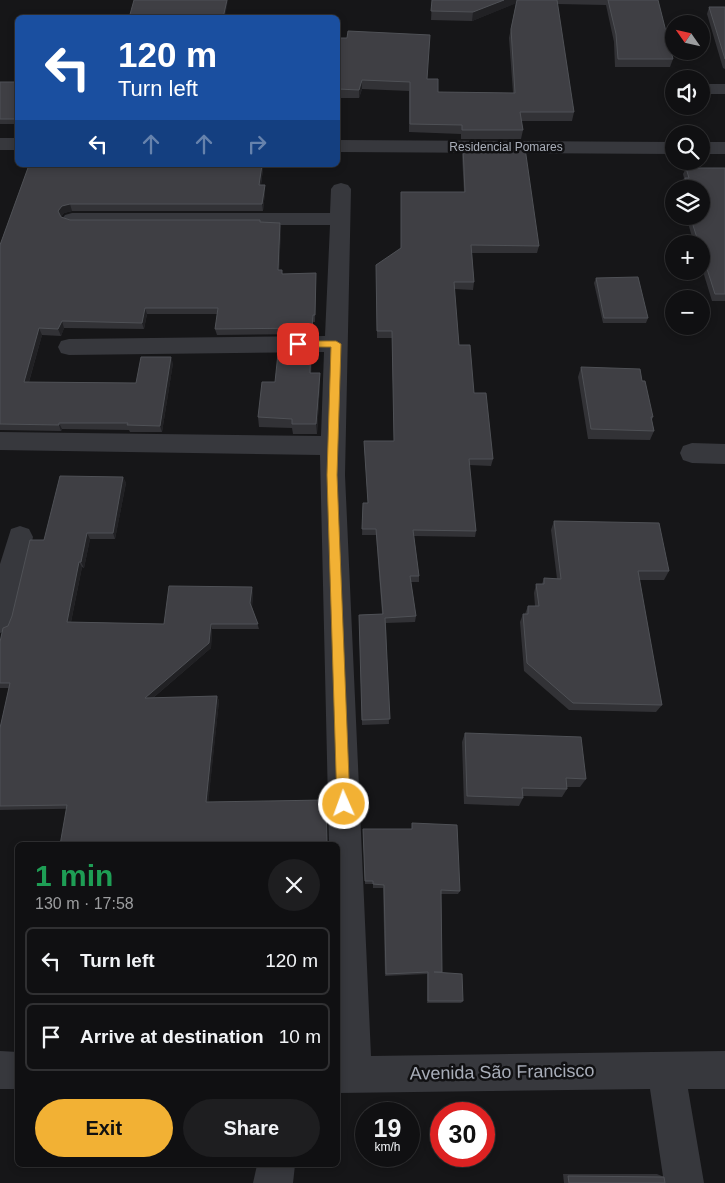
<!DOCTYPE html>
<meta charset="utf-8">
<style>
:root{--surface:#101012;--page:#1e1e20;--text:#f1f3f6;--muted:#9c9d9f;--line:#303032;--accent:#f2b134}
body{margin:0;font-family:Arial,sans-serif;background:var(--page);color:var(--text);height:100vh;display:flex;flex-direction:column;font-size:19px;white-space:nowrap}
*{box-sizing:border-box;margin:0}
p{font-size:16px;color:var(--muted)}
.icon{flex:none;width:28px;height:28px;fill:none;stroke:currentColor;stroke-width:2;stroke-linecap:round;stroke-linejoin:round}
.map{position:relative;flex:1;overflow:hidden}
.sheet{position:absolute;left:15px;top:842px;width:325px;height:325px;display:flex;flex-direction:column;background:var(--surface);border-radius:8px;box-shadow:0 2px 8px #0003,0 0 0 1px var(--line)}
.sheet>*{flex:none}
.banner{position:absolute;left:15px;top:15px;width:325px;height:152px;border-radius:8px;box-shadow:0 2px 8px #0003,0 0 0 1px var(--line);background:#1a4fa0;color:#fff;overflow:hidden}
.needle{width:32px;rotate:304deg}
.controls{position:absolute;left:665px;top:15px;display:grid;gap:10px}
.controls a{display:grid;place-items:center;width:45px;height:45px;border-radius:50%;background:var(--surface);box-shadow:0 2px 8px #0003,0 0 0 1px var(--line);font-size:25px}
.speed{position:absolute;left:355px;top:1102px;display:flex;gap:10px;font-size:25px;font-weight:700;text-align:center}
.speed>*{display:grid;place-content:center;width:65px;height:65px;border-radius:50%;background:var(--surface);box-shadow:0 2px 8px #0003,0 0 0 1px var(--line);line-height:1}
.speed small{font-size:12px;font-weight:400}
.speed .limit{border:8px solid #d22;background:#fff;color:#111}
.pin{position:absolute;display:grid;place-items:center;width:42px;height:42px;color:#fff;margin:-21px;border-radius:10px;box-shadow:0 2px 8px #0006}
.me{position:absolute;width:55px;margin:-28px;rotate:358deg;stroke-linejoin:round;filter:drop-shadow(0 0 4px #0008)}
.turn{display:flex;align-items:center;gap:18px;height:105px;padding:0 20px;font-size:22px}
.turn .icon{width:65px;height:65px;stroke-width:2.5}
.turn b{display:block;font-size:35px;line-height:42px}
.lanes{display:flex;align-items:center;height:48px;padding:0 20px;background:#0003;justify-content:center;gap:25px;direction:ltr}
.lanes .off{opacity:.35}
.round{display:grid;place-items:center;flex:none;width:52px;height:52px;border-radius:26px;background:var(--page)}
.summary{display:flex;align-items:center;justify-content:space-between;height:85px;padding:0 20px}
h1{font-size:30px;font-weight:700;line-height:38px;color:#1e9e55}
.primary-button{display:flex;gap:10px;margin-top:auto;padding:10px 20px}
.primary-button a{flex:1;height:58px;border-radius:30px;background:var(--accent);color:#111;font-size:20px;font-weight:700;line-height:58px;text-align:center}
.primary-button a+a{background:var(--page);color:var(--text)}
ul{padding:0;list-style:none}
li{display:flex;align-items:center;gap:15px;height:68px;margin:0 10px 8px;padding:0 10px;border:2px solid var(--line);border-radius:8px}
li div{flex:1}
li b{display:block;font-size:19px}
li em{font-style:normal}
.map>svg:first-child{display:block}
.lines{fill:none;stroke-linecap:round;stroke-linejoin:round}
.minor{fill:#37383d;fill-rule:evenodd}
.wall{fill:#323236}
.shaded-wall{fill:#212124}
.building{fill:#3f3f44;stroke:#4f5156}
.route{fill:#f2b134;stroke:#9d7322}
.labels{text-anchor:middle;stroke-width:5;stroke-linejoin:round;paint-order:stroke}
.far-street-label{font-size:12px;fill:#a8adb8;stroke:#111113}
.near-street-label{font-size:18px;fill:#a8adb8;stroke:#111113}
</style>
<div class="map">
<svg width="725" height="1183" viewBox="0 0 725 1183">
<rect width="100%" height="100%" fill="#161618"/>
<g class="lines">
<path class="minor" d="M701,84H725V94H701Z
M0,138H18V150H0Z
M338,140L674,142V154L338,152Z
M701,142H725V154H701Z
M341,183L348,185L351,189L345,475L371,1056L725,1051V1089H688L704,1183H664L650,1089L338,1093V845H329L320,455L0,450V432L321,436L324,352L69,355L61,353L58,347L61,341L69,339L325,336L330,225H72L65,223L62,219L65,215L72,213H330L331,189L334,185Z
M692,443L725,444V464L692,463L683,460L680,453L683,446Z
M20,526L29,529L33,537L14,621L10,630L0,633V564L11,529Z
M0,1051L18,1052V1089H0Z
M257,1165H295L293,1183H253Z"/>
</g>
<path class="wall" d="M432,0H658L673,59L670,67H615L614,42L606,5L557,4L574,112L572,121H521L523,130L521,139H461V134L409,132V91L362,89L359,98H338V38L427,79L438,92L513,93L509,38L516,3L472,21L431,20Z
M709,7H725V69L723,68L707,14Z
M0,82H18V124H0Z
M463,147L539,246L537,253H472L474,282L473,290L454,289L459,345L474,393L493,459L491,466L469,465L476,531L475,537L414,536L419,576V582H411L416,616L415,622L386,623L389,724L362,725L359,615L382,614L376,535H362L363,503H368L364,441H394L392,338H377L376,265L401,249V192H464L462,155Z
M29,165H263V169L261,185L265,192L263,211H72L64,213L61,217L70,220H260V222L280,223L281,229L279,270L283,274L316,273L315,322H313V334L217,335L215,329L217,314H147L144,329L64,328L61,336L42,335L29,382L136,383L173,363L162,432H130L129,430L62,429L61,431L0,430V245Z
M686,168H725V301H712L701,265V244H694L686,216H701V189H684L682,184L684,178L683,174Z
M596,278L648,318L646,323H603L594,283Z
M311,344L312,354L311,373L320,383L317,434H293L292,428L259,427L258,417L275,382Z
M581,367L642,381L653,417L652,420L654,431L650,440L588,439L578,377Z
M123,477L126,483L115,539H90L84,568L82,567L71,622L164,624L253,592L252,607L259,629H212L211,648L153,698L217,696L219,701L208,802L326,804L0,810V728L9,688H0V642L8,626L44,540Z
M554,521L669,571L664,580H639L662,705L656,712L569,710L524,671L520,622L523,614H525L528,606H535L534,593L536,584H542L544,578L557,579L551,530Z
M465,733L586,779L580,787H567V789L562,797L523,796V798L519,806L464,804L462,742Z
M412,823L460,891L458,894H441L442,973L463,1001L461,1003H427V974L385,976L383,888H373V884H365L363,829H412Z
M563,1174H657L664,1177L665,1183H564Z"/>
<path class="shaded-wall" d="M227,0H228L225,18H223Z
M504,0H517V3L472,21L473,12Z
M362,80V89L359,98V90Z
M262,165L263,169L260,192L259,185Z
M265,185V192L263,211L262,204Z
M70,204L72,211L64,213L60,218L58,211L62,206Z
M280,223L281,229L279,277L278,270Z
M145,308L147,314L144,329L142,323Z
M62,321L64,328L61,336L58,329Z
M39,328L42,335L27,388L24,382Z
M311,344L312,354L311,383L310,373Z
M171,357L173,363L162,432L160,426Z
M320,373V383L317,434L316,424Z
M59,423L62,429L61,431L59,425Z
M123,477L126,483L115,539L113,533Z
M87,533L90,539L84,568L81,562Z
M79,562L82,567L70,627L67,622Z
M252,587L253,592L252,608L250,603Z
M211,624L212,629L211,648L147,703L145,698Z
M217,696L219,701L208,806L206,802Z"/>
<path class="building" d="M134,0H227L223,18H129Z
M432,0H504L473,12L431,11Z
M517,0H557L574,112H520L523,130H462V125L410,124V82L362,80L359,90L338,89V38H347L348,31L430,35L427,79H438V92L515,93L511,29Z
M608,0H658L673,59H618L616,34Z
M709,7H725V59Z
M0,82H18V119H0Z
M463,147L525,148L539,246L471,245L474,282H454L459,345H470L474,393H486L493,459H469L476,531L413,530L419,576H410L416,616L385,618L390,719L362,720L359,615L383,614L376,529H362L363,503H368L364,441H394L392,331H377L376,265L401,248V192H465Z
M29,165H262L259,185H265L262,204H70L62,206L58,211L61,217L70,220H260V222L280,223L278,270H282V274L316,273L315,315H313L312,328L215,329L218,308H145L142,323L62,321L58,329L39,328L24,382L136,383L141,357H171L160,426L127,425L128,423H59V425L0,424V245Z
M686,168H725V294H715L701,250V244H699L690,216H701V189H688L685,178H689Z
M638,277L648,318H604L596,278Z
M279,344H311L310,373H320L316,424H292V419L258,417L262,382H275Z
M581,367L640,369L642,381H645L653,417H651L654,431L591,429Z
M60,476L123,477L113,533H87L81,562H79L67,622L164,624L169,586L252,587L250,603L258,624H211L209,643L145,698L217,696L206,802L326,800L327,842L336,844V845H60L67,805L0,806V728L10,683H0V642L3,628L8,626L12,616L30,540H44Z
M554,521L659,523L669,571H638L662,705L573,703L527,663L523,614H528V606H539L536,584H544V578L561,579Z
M465,733L581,737L586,779L566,778L567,789L522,788L523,798L467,796Z
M412,823L457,825L460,891L441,890L442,972H434L462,974L463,1001H428V972L386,974L384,885L373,884V881H365L363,829H412Z
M568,1176L664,1177L665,1183H569Z"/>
<path class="route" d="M298,341H336L341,344L337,475L350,804L348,809L344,811L339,809L337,804L327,475L331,347H295L293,344Z"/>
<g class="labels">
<g class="far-street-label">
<text x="506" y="151">Residencial Pomares</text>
</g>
<g class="near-street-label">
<text transform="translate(502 1072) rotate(-1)" y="6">Avenida São Francisco</text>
</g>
</g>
</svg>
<div class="controls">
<a><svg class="needle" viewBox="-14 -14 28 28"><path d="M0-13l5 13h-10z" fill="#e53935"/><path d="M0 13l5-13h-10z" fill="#9c9d9f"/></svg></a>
<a><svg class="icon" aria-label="sound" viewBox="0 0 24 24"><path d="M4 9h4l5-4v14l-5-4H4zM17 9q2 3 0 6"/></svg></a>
<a><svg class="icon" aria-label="search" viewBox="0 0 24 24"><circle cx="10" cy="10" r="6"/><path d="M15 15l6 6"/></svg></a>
<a><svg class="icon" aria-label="layers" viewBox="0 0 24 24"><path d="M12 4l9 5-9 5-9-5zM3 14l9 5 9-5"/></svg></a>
<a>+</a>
<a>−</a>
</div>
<div class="speed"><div>19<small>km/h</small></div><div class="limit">30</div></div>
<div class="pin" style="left:298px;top:344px;background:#d93025"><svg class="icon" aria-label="arrive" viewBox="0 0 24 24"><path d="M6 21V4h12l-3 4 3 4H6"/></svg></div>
<svg class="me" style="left:344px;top:804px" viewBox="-20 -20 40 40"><circle r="17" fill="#f2b134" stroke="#fff" stroke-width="3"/><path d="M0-11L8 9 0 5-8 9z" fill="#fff"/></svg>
<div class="banner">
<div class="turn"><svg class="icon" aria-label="left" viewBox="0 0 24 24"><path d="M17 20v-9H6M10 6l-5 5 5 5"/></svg><div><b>120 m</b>Turn left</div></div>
<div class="lanes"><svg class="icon" aria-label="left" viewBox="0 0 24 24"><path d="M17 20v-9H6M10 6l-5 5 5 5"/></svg><svg class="icon off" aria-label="ahead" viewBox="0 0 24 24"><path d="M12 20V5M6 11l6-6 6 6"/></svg><svg class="icon off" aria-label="ahead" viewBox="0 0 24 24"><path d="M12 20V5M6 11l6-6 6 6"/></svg><svg class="icon off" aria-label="right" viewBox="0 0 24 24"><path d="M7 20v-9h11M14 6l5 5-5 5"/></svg></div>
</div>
<section class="sheet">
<div class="summary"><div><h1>1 min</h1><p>130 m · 17:58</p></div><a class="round"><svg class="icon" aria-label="close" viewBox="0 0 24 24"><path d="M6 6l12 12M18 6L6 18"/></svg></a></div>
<ul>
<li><svg class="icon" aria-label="left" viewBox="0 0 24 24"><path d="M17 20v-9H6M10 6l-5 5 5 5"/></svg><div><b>Turn left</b></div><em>120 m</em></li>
<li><svg class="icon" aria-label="arrive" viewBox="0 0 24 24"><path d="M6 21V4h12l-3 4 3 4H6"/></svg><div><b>Arrive at destination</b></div><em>10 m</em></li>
</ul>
<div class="primary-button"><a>Exit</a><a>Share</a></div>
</section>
</div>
